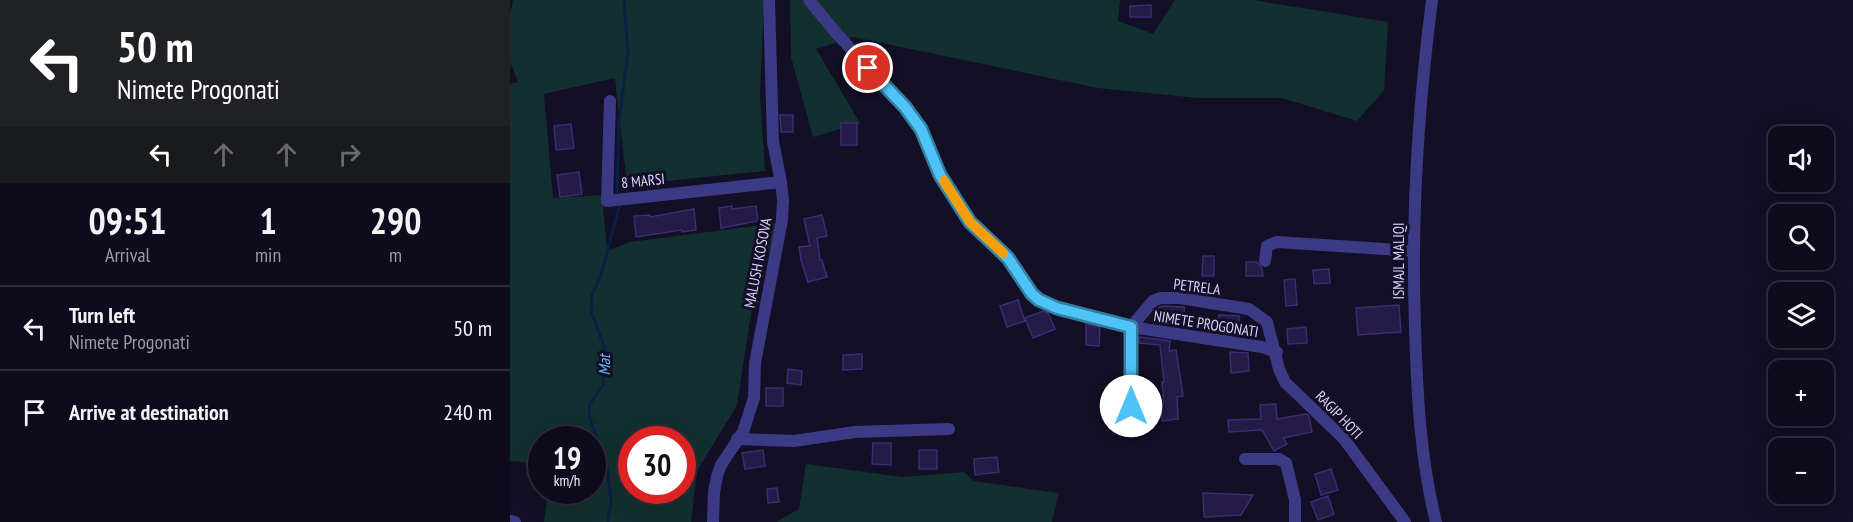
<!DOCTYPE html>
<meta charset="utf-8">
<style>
:root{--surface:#0e0b1c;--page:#171425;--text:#f1f3f6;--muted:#9b9ba3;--line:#2e2b3b}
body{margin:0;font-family:"PT Sans Narrow",sans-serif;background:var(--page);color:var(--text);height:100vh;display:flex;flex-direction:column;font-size:22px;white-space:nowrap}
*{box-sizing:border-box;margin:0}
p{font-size:20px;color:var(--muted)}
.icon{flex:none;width:33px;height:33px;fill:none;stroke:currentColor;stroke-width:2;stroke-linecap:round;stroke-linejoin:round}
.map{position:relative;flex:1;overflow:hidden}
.side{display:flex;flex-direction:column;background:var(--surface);width:510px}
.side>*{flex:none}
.banner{background:#202124;color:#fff;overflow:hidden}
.fabs{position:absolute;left:1258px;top:126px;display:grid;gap:12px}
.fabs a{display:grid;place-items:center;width:66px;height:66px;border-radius:12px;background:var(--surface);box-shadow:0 6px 24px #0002,0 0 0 2px var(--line);font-size:30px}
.speed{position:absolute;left:18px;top:426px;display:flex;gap:12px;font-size:30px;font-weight:700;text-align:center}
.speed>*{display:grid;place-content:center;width:78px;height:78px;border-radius:50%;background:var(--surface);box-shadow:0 6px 24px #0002,0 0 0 2px var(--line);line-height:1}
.speed small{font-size:15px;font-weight:400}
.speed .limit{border:9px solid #d22;background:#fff;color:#111}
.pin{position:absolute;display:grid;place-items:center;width:51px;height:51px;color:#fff;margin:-26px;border:3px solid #fff;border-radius:50%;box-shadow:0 2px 6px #0007}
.me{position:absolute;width:66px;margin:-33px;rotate:0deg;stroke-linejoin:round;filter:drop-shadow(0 0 4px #0008)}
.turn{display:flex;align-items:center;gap:21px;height:126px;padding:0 18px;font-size:27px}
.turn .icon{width:78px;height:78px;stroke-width:2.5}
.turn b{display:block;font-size:42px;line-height:51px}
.lanes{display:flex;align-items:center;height:57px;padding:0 18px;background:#0003;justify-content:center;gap:30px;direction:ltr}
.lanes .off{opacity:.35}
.eta{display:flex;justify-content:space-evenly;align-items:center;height:102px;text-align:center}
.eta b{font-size:36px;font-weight:700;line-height:42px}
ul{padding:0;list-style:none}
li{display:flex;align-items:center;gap:18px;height:84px;padding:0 18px;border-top:2px solid var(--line)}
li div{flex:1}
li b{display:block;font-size:22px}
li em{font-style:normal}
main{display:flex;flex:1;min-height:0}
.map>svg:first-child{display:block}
.green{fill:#12302f;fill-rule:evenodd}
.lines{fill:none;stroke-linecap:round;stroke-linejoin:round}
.stream{stroke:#0a1f44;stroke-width:3}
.building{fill:#241b47;stroke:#3b2d73;stroke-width:1.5}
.minor{stroke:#3d3a85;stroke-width:12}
.route-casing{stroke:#337fa1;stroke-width:15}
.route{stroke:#4fc3f7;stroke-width:10}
.slow{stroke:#f59e0b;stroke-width:10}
.labels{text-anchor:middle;stroke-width:6;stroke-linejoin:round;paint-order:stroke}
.street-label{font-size:15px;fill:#d9d4ff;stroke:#130f26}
.water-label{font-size:16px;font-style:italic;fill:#62b6ff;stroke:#130f26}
</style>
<main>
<section class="side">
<div class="banner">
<div class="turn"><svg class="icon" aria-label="left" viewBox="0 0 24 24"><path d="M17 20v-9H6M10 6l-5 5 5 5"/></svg><div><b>50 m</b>Nimete Progonati</div></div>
<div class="lanes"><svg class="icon" aria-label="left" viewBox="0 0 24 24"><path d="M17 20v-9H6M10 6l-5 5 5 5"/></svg><svg class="icon off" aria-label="ahead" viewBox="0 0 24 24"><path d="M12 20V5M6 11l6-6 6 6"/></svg><svg class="icon off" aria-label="ahead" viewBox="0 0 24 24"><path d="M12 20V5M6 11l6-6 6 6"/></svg><svg class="icon off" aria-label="right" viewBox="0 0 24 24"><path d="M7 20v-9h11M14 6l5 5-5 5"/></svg></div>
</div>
<div class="eta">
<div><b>09:51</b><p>Arrival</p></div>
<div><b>1</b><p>min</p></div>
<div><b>290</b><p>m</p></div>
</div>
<ul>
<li><svg class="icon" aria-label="left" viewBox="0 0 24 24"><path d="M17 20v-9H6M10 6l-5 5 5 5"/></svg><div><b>Turn left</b><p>Nimete Progonati</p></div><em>50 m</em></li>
<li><svg class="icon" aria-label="arrive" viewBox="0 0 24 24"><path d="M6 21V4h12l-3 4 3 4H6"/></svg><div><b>Arrive at destination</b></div><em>240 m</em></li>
</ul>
</section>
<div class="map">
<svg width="1343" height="522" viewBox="0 0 1343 522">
<rect width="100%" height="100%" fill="#130f26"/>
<path class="green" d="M3,0H254L250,94L255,171L117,185L105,78L34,94L43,198L92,195L97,251L120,242L268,223L243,301L227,405L187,471L181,522H34L38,491L82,490V440H32L31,464L0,461V84L8,82L0,62V14ZM122,440H172V490H122Z
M280,0H610L608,21L643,34L665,0H743L878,22L874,90L847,121L772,98H687L588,88L343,37L306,49L350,123L303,137L281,57Z
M296,464L392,477L455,472L463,481L549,493L542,522H266L289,509Z"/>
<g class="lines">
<path class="stream" d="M107,192L109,121L118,53L114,0
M98,522L101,502L97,467L80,419L79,405L93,385L96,352L81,311L82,295L91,275L109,207"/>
</g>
<path class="building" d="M641,5V17H620V6Z
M270,115H283V132H271Z
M331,123H347V145H331Z
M61,124L64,148L46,150L44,126Z
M69,172L72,194L50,197L47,175Z
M222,206V209L246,206L248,221L211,228L209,208Z
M184,209L186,230L172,232V230L126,237L124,216L140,215V217Z
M312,215L317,236L307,238L310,260H312L317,277L298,282L291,260L289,247L300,246L294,219Z
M693,256H704V276H692Z
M736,262H747L752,269L753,276H736Z
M819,269L820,283L804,284L803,270Z
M785,279L787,305L776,306L774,280Z
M508,300L515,321L497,327L490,306Z
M889,305L891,332L848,335L846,308Z
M652,306L674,307L675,318L648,319V308Z
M533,311L538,313L545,329L523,338L515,318Z
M709,315L729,316V328H709Z
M576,324L590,327L589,346L576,345Z
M796,327L797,343L778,344L777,329Z
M629,337L660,341L659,351L666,350L673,396L667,397L668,419L652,421L651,403H654L652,382H654L650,345L629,343Z
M720,352L738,353L739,371L721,373Z
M352,354V369L333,370V355Z
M278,369L292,371L291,385L277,383Z
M256,388H273V406H256Z
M766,404L767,419L796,414L799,416L802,432L773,438L777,444L764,451L752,430L719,432L718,420L751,419L750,405Z
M363,443H381V465L362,464Z
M253,450L255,466L235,469L232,453Z
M409,450H427V469H409Z
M487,457L489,472L465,475L464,459Z
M821,469L828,490L811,495L805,474Z
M267,488L269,502L258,503L257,489Z
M693,493L743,495L731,515L694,517Z
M818,496L824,514L808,520L801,502Z"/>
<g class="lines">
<path class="minor" d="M299,0L327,34L395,107L411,129L430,175L460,222L498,258L522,294L529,300L547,308L621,327L752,347L767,352
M922,0C908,109 901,217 905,327C907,393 910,458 926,522
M100,101L97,201L271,182
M755,261L757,246L767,242L904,251
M621,407V327L643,301L650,298H670L739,309L757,322L769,369L775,382L834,439L895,522
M227,439L284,441L345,432L439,429
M735,459H769L776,463L785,500V522
M0,521L5,522
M203,522L204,492L207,476L211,465L233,432L244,398L245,363L272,220L273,200L271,182L263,142L259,0"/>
</g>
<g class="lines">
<g class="route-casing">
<path id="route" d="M358,68L395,107L411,129L430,175L460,222L498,258L522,294L529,300L547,308L621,327V406"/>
</g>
<use href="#route" class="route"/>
<path class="slow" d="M434,181L460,222L493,253"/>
</g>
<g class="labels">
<g class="street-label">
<text transform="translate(133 181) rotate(-6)" y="5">8 MARSI</text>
<text transform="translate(889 261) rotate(-90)" y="5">ISMAJL MALIQI</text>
<text transform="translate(248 263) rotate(-79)" y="5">MALUSH KOSOVA</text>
<text transform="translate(687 287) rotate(7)" y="5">PETRELA</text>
<text transform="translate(696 324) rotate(9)" y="5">NIMETE PROGONATI</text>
<text transform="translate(829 415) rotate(46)" y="5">RAGIP HOTI</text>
</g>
<g class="water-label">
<text transform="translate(94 365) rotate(-90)" y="6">Mat</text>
</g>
</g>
</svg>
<div class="fabs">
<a><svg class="icon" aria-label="sound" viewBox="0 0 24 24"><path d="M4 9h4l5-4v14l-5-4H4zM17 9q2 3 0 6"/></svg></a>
<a><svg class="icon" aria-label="search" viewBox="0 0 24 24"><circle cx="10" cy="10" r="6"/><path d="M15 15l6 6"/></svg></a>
<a><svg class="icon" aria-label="layers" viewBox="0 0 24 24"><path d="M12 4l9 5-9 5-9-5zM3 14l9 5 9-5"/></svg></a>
<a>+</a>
<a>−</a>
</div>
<div class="speed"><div>19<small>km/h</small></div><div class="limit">30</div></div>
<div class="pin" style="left:358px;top:68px;background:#d93025"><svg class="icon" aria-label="arrive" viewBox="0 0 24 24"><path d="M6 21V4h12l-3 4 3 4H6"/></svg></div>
<svg class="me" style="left:621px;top:406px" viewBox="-20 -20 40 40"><circle r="19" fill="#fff"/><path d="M0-13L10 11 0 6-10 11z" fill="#4fc3f7"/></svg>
</div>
</main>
